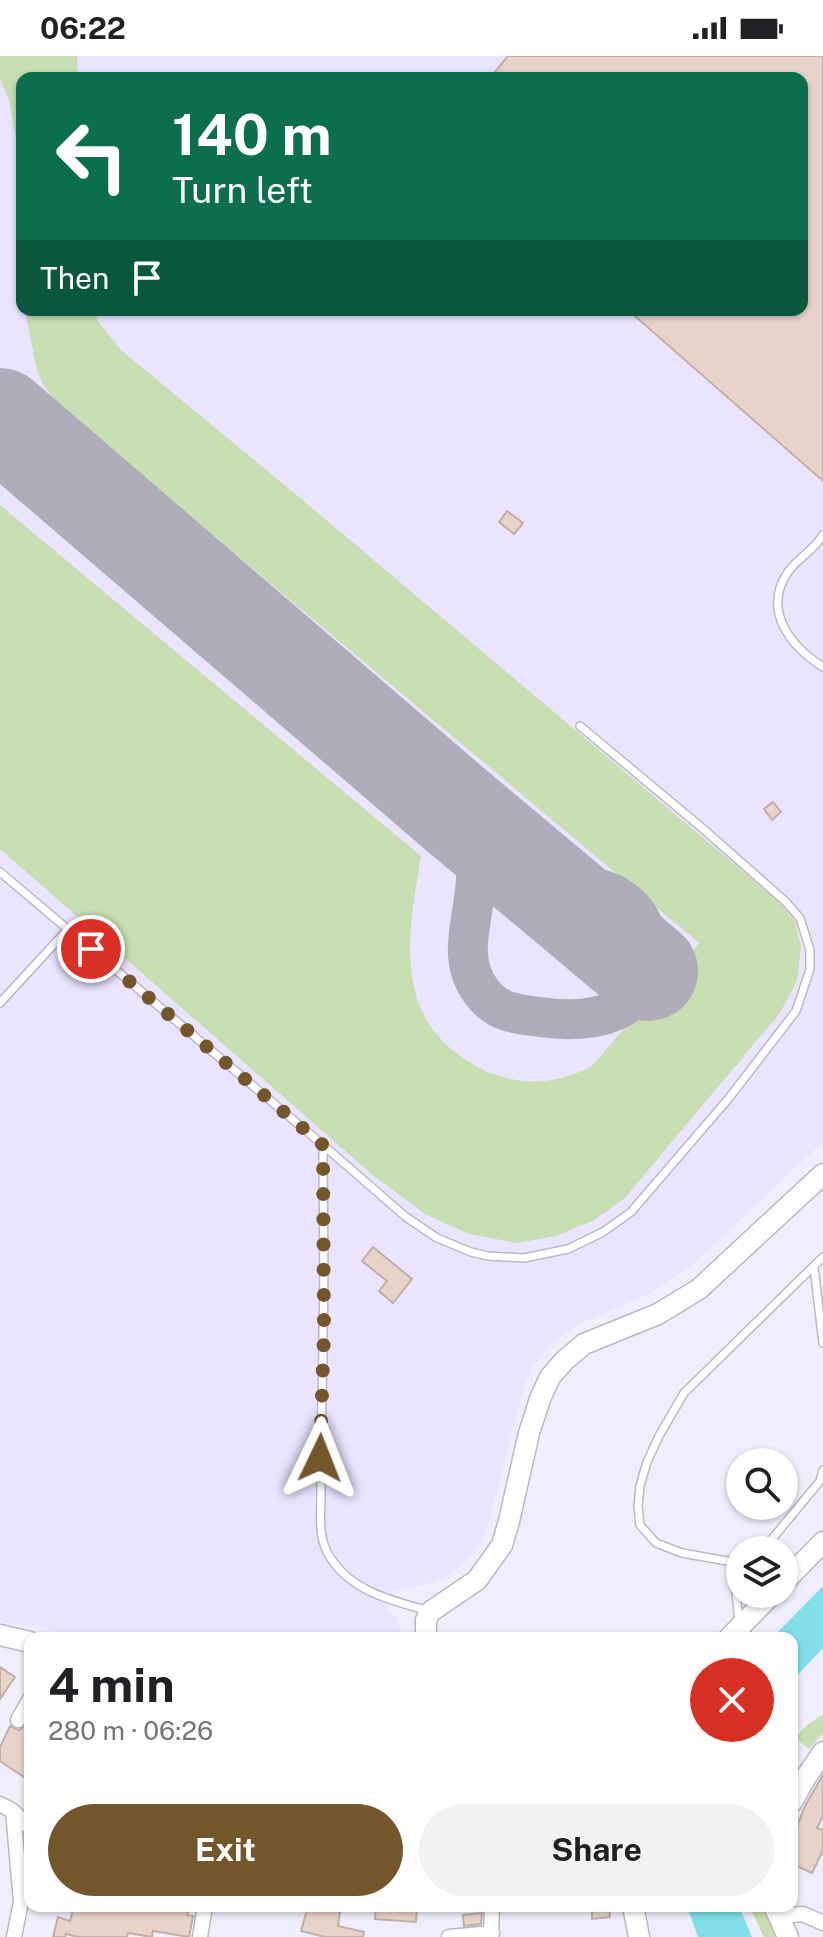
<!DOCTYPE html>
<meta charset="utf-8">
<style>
:root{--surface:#fff;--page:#f2f2f2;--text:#202124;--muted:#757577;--accent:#73562a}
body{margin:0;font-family:"Public Sans",sans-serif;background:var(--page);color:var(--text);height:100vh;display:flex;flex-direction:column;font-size:30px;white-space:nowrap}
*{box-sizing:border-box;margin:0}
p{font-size:26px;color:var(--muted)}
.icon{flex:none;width:44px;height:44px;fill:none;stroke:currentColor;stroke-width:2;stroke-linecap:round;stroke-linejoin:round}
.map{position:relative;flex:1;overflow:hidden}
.details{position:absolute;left:24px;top:1576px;width:774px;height:280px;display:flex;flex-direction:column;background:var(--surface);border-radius:16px;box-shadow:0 2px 6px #0004}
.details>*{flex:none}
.guide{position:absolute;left:16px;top:16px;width:792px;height:244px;border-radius:16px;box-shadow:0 2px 6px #0004;background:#0b6e4f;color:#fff;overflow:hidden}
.tools{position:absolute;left:726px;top:1392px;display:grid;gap:16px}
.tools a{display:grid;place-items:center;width:72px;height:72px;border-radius:50%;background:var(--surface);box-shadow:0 2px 6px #0004;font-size:40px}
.pin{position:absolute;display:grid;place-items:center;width:68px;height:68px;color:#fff;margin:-34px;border:4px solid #fff;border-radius:50%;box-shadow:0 2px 8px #0007}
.me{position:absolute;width:88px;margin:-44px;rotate:2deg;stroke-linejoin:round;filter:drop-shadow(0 0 6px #0008)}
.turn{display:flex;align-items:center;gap:28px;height:168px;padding:0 24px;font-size:36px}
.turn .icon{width:104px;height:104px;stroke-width:2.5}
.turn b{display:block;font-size:56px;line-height:68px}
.then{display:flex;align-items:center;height:76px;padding:0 24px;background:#0003;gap:16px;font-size:30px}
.round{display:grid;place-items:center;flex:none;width:84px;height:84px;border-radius:42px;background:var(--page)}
.summary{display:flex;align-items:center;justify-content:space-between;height:136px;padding:0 24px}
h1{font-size:48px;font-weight:700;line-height:60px}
.cta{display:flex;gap:16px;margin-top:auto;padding:16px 24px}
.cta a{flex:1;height:92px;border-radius:48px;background:var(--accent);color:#fff;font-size:32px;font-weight:700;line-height:92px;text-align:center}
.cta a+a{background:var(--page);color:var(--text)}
.status{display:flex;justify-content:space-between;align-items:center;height:56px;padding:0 40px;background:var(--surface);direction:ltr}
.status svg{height:22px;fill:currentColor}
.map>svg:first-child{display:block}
.built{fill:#eae4fe;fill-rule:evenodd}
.green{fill:#c8dfb3}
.water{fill:#81dfea}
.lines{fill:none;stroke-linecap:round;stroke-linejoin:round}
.taxiway{stroke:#aeacb8;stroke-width:40}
.runway{stroke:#aeacb8;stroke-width:100}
.building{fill:#e7d3c9;stroke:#c2aea5;stroke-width:2}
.lane-casing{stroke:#bbb7ca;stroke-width:10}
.street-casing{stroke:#bbb7ca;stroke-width:17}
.secondary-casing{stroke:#bbb7ca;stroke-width:23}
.lane{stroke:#fff;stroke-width:7}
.street{stroke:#fff;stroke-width:14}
.secondary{stroke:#fff;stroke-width:20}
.route{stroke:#73562a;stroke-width:14;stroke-dasharray:0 25.2}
</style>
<div class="status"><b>06:22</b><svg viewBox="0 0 49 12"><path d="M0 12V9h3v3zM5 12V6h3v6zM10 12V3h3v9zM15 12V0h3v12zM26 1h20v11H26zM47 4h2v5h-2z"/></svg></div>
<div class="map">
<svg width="823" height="1881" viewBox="0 0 823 1881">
<rect width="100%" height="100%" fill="#f0edfc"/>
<path class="built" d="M0,0H823V1086L691,1210L653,1236L577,1269L548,1291L532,1312L524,1331L488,1470L480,1488L463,1508L448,1519L436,1525L415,1531L393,1534L387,1554L397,1562L402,1582H83L55,1574L0,1566ZM22,22H802V254H22Z"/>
<path class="green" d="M0,0H77L78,22H22V241L17,203V87L9,44L0,23Z
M25,254H94L98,265L121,294L305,446L778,845L795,865L801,890L797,925L780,957L624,1143L594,1164L556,1180L517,1187L469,1178L425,1158L375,1121L0,793V449L421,800C409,873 392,954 463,1002C474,1009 483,1015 496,1019C531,1030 557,1027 591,1011L699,887L61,352L45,332L37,315Z
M823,1658V1677L809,1693L795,1682L805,1671Z
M749,1850H762L777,1881H764Z"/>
<path class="water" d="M823,1530V1592L792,1625V1582H772Z
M687,1850H739L752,1881H698Z"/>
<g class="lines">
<path class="taxiway" d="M0,340C10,365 26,381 45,400
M456,754C464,774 475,795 476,817C477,857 454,899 481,935C495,956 516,958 540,961C590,968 653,960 649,894C647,873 639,855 621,843C605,830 582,832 563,827C548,822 534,814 519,807"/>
<path class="runway" d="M0,362L456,754L648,915"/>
</g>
<path class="building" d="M508,0H823V425L628,254H802V22H490Z
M507,455L523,467L514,478L499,466Z
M773,746L781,756L772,764L764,753Z
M373,1191L412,1223L393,1247L379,1235L387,1225L362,1205Z
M0,1611L15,1621L0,1643Z
M27,1669L30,1671V1725L0,1705V1691L10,1670L19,1674Z
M823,1719V1760L817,1772L823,1774V1794L812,1817L792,1808V1783L806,1748Z
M74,1850L101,1855L102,1850H190L187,1859L193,1860L189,1881L153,1875L152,1881L128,1877L127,1881H78L66,1878L65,1881H53L58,1861L70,1865Z
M308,1850H318L340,1856L338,1870L364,1876L363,1881H325L301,1875Z
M376,1850H417L416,1866L375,1863Z
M592,1850H609L610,1861L592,1863Z
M482,1857L481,1868L464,1870L463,1859Z"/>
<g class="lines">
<g class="lane-casing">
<path id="lane" d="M823,479C814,494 798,502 788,516C762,554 790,590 823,611
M0,816L323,1089L406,1161L437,1182L471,1196L488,1200L524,1202L568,1193L603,1176L631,1156L729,1042L796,955L810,913V894L800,862L785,845L701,771L580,670
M0,947L68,873
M323,1089C323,1152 325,1215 323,1278C323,1331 320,1383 321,1436C321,1455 318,1478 327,1496C348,1535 390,1544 429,1555
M814,1211L823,1287
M754,1494L772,1483L820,1425L823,1414
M739,1566L733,1506L682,1497L656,1487L640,1469L638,1450L640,1430L647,1406L659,1380L684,1337L823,1201"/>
</g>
<g class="street-casing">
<path id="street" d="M18,1664L30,1643
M0,1748L13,1755L30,1772
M13,1755L21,1846L14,1881
M779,1860L803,1858L823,1867
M200,1881L205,1850
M449,1881L492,1877
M491,1881L492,1850"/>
</g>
<g class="secondary-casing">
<path id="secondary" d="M784,1526L823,1486
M0,1579L30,1586
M426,1582V1564L430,1556L477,1524L502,1489L509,1465L529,1377L540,1343L550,1321L565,1304L584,1288L658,1258L699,1233L823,1118
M729,1582L772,1538
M792,1746L804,1724L823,1696
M633,1850L639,1881
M774,1850L788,1881"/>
</g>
<use href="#lane" class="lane"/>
<use href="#street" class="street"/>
<use href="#secondary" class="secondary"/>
</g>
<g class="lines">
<path class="route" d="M91,893L323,1089L324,1276L320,1402"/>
</g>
</svg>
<div class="tools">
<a><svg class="icon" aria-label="search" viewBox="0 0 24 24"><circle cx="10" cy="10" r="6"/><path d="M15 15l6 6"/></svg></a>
<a><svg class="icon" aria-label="layers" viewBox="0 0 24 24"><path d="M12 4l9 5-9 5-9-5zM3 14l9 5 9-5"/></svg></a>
</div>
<div class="pin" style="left:91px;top:893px;background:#d93025"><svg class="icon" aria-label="arrive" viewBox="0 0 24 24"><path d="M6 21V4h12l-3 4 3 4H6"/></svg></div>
<svg class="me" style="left:320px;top:1402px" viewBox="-20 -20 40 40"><path d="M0-17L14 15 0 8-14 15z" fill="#73562a" stroke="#fff" stroke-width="4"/></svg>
<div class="guide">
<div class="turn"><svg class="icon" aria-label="left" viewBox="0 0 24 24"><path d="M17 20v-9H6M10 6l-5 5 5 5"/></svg><div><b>140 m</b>Turn left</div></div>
<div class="then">Then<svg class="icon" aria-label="arrive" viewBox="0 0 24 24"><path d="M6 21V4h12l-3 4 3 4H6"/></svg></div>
</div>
<section class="details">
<div class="summary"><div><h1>4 min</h1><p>280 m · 06:26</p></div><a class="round" style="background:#d93025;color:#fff"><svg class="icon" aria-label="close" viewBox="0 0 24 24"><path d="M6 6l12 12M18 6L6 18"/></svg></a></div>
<div class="cta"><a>Exit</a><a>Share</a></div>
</section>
</div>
